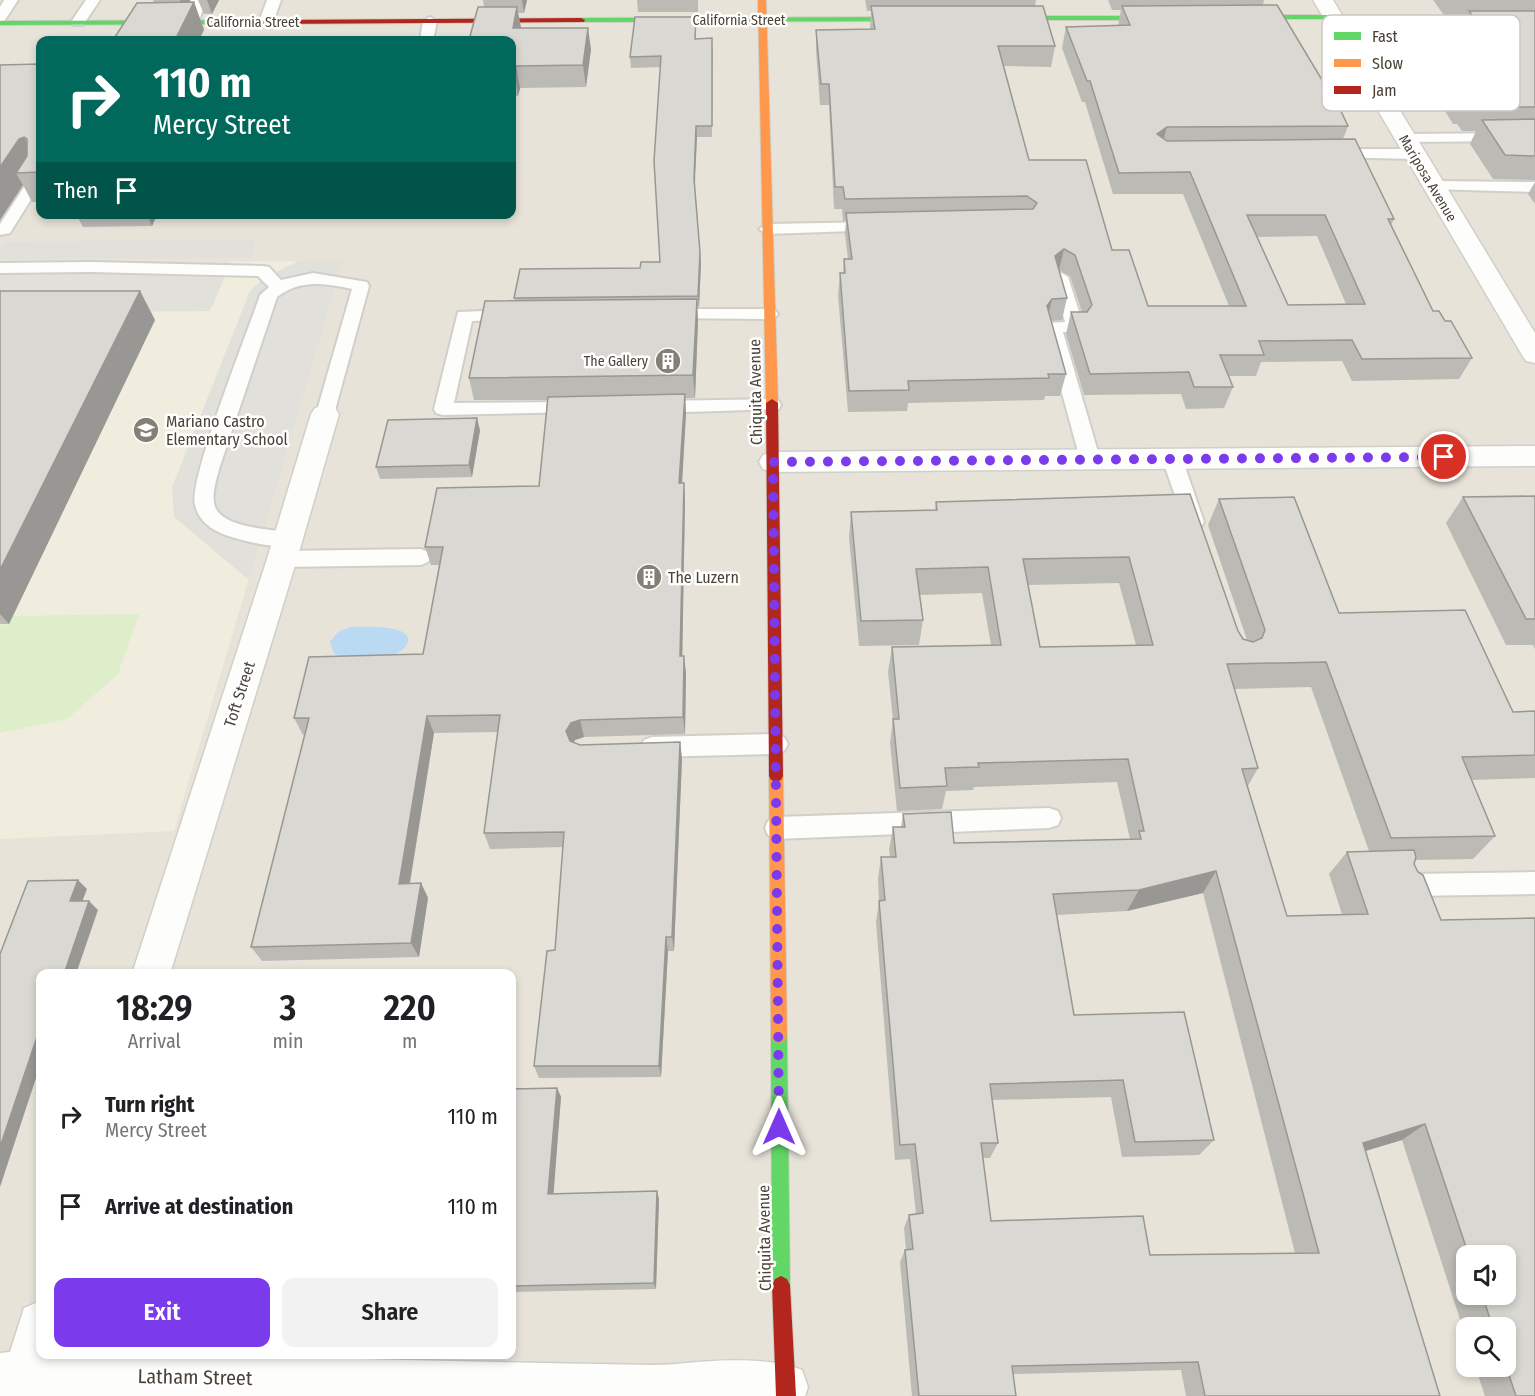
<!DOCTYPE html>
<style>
:root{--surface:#fff;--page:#f2f2f2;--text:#202124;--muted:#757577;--accent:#7c3aed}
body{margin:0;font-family:"Fira Sans Condensed",sans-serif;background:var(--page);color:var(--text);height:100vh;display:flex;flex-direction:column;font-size:22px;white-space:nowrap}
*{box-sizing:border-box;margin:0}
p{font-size:20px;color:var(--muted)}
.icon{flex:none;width:33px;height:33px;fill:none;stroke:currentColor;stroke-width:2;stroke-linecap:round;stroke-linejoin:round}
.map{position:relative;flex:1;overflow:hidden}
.details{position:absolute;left:36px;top:969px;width:480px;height:390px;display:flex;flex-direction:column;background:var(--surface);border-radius:12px;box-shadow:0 3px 9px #0003}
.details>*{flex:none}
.guide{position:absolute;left:36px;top:36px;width:480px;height:183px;border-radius:12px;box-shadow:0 3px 9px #0003;background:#00695c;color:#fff;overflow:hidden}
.buttons{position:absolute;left:1456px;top:1245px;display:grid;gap:12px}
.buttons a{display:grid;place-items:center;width:60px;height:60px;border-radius:12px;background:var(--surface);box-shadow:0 3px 9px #0003;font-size:30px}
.pin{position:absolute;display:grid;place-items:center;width:51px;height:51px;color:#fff;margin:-26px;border:3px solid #fff;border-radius:50%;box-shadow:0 2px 6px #0007}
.me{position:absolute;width:66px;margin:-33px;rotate:0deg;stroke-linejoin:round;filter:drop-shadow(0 0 4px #0008)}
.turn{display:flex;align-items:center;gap:21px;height:126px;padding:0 18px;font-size:27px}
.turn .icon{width:78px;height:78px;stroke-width:2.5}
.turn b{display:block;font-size:42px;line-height:51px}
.then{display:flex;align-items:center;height:57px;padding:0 18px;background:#0003;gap:12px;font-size:22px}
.eta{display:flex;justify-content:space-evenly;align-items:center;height:102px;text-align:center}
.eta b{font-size:36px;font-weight:600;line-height:42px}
.action{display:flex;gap:12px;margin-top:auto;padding:12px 18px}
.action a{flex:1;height:69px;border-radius:12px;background:var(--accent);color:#fff;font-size:24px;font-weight:600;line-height:69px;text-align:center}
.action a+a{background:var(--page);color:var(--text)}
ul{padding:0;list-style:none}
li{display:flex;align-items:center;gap:18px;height:90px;padding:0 18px}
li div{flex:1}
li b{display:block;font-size:22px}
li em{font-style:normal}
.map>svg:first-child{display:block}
.residential{fill:#e7e3d9;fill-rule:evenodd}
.education{fill:#f0edde}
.green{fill:#deeeca}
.parking{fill:#e2e0db}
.water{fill:#bad9f3}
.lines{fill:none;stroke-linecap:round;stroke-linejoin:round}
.lane-casing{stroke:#d0cfc9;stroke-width:4}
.street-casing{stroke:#d0cfc9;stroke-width:3}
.fast-casing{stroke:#d2cfc3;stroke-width:2}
.slow-casing{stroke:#d2cfc3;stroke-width:2}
.jam-casing{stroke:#d2cfc3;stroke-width:2}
.lane{fill:#fdfdfc;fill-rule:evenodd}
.street{fill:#fdfdfc;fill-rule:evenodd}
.fast{fill:#63d668;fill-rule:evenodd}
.slow{fill:#ff974d;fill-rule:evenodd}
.jam{fill:#b3261e;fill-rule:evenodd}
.wall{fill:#bbbab5;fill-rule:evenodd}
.shaded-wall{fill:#999793}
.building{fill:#dad8d2;stroke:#999793;stroke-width:1.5;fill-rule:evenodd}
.route{stroke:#7c3aed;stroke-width:10;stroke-dasharray:0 18}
.labels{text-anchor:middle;stroke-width:5;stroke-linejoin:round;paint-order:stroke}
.far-street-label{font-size:14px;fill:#4a4336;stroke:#fff}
.far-poi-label{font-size:14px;fill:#4a4336;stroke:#fff;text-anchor:end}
.street-label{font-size:16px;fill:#4a4336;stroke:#fff}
.poi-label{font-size:16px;fill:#4a4336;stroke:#fff;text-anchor:start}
.near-street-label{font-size:20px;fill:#4a4336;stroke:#fff}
.key{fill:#fff;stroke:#c9c7c3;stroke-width:1.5}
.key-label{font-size:16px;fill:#4a4336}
</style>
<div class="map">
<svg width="1535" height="1396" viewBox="0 0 1535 1396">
<rect width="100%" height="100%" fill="#f2f1ec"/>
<path class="residential" d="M0,0H1535V1396H0ZM40,40H512V214H40ZM40,974H512V1354H40ZM1467,1256H1506V1294H1467ZM1467,1328H1506V1366H1467Z"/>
<path class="education" d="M343,261L174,831L0,839V263Z"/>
<path class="green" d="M139,614L118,674L67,719L0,733V625L9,624L12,616Z"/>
<path class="parking" d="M256,239L252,258L0,259V251L5,242Z
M299,261H343L249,580L174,517L172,487L250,291L264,278Z
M231,262L210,311L0,313V263Z"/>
<path class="water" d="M351,627C362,627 411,624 408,641C407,647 400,652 395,654C379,659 356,655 339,656L334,653L330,642L338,632Z"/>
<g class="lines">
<g class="lane-casing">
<path id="lane" d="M4,0H18L5,20L0,21V7Z
M86,0H100L83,25H73L71,22Z
M191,0H205L199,22L192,26L185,22Z
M267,0H281L273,22L266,26L259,22Z
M430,17L437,21L433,40H420L423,21Z
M1535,133V141L1404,142L1397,138L1404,134Z
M1334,149H1413L1421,154L1413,159L1329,157L1326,154Z
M40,168V185L10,233L0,235V224L35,170Z
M1433,181L1535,182V192L1428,189L1425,186Z
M877,222L885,227L883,230L767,234L759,229L767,224Z
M90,262L263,266L269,267L281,280L313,273L367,282L369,286L334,414L332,418L325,420L318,418L316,414L352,289C325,283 300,279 277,297L220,466C217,477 212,492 214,503C219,530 274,528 294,534L297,539L294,544C277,549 252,543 235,538C217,533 200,525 195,505C188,480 249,329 260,295L269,287L258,276L90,272L0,273V263Z
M1060,272L1068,277L1084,327L1081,331L1063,332L1100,459L1097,464L1090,466L1083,464L1080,459L1044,327L1047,323L1065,322L1052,277Z
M668,309H769L775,310L778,314L775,318L769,319L662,318L659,314L662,310Z
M512,310L518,311L521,315L518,319L472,321L454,403L575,402L582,404L584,408L582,412L443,415L436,413L434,409L458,312Z
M772,399L779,401L781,405L779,409L656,413L649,411L647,407L649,403L656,401Z
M1172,451L1179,453L1182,458L1204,522L1201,527L1194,529L1187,527L1184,522L1162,458L1165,453Z
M421,549L428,552L431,557L428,562L421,565L282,567L275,564L272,559L275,554L282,551Z
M776,734L784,737L788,744L784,751L776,754L652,757L644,754L640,747L644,740L652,737Z
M1049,808L1058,811L1061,818L1058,825L1049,828L777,839L768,835L765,828L768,821L777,817Z
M1535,872V894L1409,896L1400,893L1396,885L1400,877L1409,874Z"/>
</g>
<g class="street-casing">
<path id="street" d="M1313,0H1333L1535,333V363L1526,361L1522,355Z
M325,405L335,408L339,414L297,559L170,974H132L267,559L311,414L315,408Z
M1535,446V466L773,472L763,469L759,462L763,455L773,452Z
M40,1301V1354C227,1354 413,1361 599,1364C624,1364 651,1366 676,1364C713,1360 767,1356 802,1370L808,1387L805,1396H0V1353L10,1352L24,1308Z"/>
</g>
<g class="fast-casing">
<path id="fast" d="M1238,15H1333L1373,24H1535V28H1373L1333,19H1241L1237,17Z
M998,16H1165L1169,18L1165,20H998Z
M916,17L920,19L919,21L581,22L577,20L581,18Z
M274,20V24H271L0,25V21Z
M779,1027L785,1029L787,1035L790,1285L787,1291L781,1294L775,1291L772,1285L771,1035L773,1029Z"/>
</g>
<g class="slow-casing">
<path id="slow" d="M758,0H766L778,403L772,407L766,403Z
M776,770L781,772L783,776L787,1035L785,1041L779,1043L773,1041L771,1035L769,776L771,772Z"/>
</g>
<g class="jam-casing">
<path id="jam" d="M581,18L585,20L584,22L271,24L267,22L271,20Z
M772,399L778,403L783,776L781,780L776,782L771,780L769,776L766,403Z
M781,1276L787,1279L790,1285L796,1396H776L772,1285L775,1279Z"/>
</g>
<use href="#lane" class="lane"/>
<use href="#street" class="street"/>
<use href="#fast" class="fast"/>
<use href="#slow" class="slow"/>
<use href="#jam" class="jam"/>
</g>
<path class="wall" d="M153,0H190L189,2H194L204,30L154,3Z
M198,0H219L212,14H204Z
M483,0H527L524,13H518L521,28L591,49L586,87L520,88L518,96H512V40L484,7Z
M637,0H698V12H638Z
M865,0H1036L1035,6L1055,46L1051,67L1004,66L1029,160L1112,250L1148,306H1229L1183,194H1113L1085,102H1082L1062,48L1066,27L1118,26L1121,10H1112L1108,0H1264L1263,5L1348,126L1343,139L1394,219L1391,225L1433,311L1445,321L1472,358L1459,379L1352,381L1342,361L1261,362L1256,376H1229L1233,387L1224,408L1186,409L1181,394L1084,395L1066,334L1071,312H1082L1070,276L1059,270L1067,298L1062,320L1051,321L1066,374L1060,396H1045L1044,400L908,403L907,411L848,412L838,295L840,273H843L844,259H848L845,234L846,221H843L842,209H834L829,105H820L816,51V30L870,29L871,11H867ZM1317,236L1346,304L1288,305L1257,237Z
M1433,0H1535V180L1493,179L1470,144L1476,131H1462L1457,124H1453L1442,106H1434L1420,85L1415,86L1389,47L1399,24L1464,22L1466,18H1446Z
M696,17V39L713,49L712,137H697L695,187L701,264L699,307H697L698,321L695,398H685L686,413L682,483H684L685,501L682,656L686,673L685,734L584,737L575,740L574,742L580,745L680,742L682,759L674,951H668L661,1077L539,1078L534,1066L555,950L563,847L490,849L484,833L498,732L434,733L410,884L421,883L428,898L419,957L262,961L251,947L305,735H303L294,718L423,654L439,565H431L425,547L539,486L547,400H474L469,378L515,300L514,298L640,268L660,262V67L631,68L630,57Z
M40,64V202H32L23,185L0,220Z
M1535,182V204L1528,194Z
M76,214H176L174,218L155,219L152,226L83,227Z
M0,291H140L155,320L9,624H0Z
M480,430L472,477L380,479L376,467Z
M1190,494L1238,631L1243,639L1247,640L1208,525L1219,499L1294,497L1339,613L1465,610L1513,712L1535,711V778L1471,780L1495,836L1473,859L1415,860L1414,864L1418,872L1423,875L1441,920L1535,918V1396H1485L1475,1366H1506V1328H1467V1341L1402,1140L1365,1151L1440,1396H1186L1181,1370L1013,1374L1016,1396H912L900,1262L905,1250H906L904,1228L909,1215L916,1214L910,1159L895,1160L876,922L879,901L878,879L881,857H890L889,850L893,827H901L903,814L951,812L954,843L1130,839L1117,782L974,787L973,790L946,791L942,809L897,811L890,743L893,720L888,672L892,647L991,645L982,593L920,595L923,620L919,645L859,646L849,538L851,512L935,510L936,502ZM1119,583L1136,645L1040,647L1028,585ZM1311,687L1369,851L1347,852L1329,874L1342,914L1287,916L1248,786L1258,768L1234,689ZM1203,893L1295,1253L1150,1255L1143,1216L991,1221L983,1158H990L998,1143L992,1100L1111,1097L1122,1157L1199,1155L1214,1140L1184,1012L1074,1015L1057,915L1127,911ZM1467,1256H1506V1294H1467Z
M1535,496V649L1533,645H1506L1446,523L1463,497Z
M557,1088L561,1097L553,1194L659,1199L656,1289L512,1292V1089Z"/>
<path class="shaded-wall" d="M180,0H190L185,14Z
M207,0H219L212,14Z
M522,0H527L524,13Z
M194,2L204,30L199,40H175Z
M517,7L521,28H513Z
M588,28L591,49L586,87L583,65Z
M516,66L520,88L518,96L515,74Z
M696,126L697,137L694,191V179Z
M1167,127L1161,148L1157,134Z
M24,137L39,166L16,173L23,185L0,220V167L19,139Z
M147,214H153L155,219L152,226Z
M1064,249L1059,270L1055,256Z
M700,252L701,264L699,307L698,296Z
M140,291L155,320L9,624L0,614V570Z
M697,299L698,321L695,398L693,375Z
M1052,299L1047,321V306Z
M685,394L686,413L681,501L679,483Z
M477,418L480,430L472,477L469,465Z
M684,483L685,501L682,673L680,656Z
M684,656L686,673L685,734L683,717Z
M427,716L434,733L407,899L399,884Z
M580,720L584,737L575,740L570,748L566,731L571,723Z
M680,742L682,759L674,951L672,937Z
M1216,871L1203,893L1127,911L1139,890Z
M78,880L87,889L79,910L70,901Z
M421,883L428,898L419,957L411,943Z
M89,901L98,910L76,974H64Z
M666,937L668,951L661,1077L659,1066Z
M40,1028V1066L0,1187V1147Z
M557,1088L561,1097L553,1201L548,1194Z
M1425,1124L1402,1140L1342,1158L1363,1143Z
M657,1191L659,1199L656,1289L654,1283Z"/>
<path class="building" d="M194,2L175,40H113L137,3Z
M1277,5L1328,90H1331L1348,126L1167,127L1157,134L1167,141L1355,139L1394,219H1388L1433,311H1439L1445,321H1451L1472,358L1362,359L1352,340L1259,341L1264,355H1220L1233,387H1194L1189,372L1090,374L1071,312H1087L1092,305L1075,255L1064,249L1055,256L1067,298L1052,299L1047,306L1066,374H1048L1049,378L908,381L909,390L849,391L840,273H845L844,259H852L846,213L1033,209L1037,203L1027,196L845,199L843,187H835L829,84H821L816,30L875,29L871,6H1043L1055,46H998L1029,160H1086L1112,250H1129L1148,306H1246L1190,172L1119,173L1090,81H1087L1066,27L1130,25L1122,6ZM1247,215H1325L1365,304L1288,305Z
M478,7H517L513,28H588L583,65L516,66L515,74H512V40H469Z
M1469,11H1535V107H1473L1468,100H1464L1453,82H1444L1430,62H1425L1399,24L1477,22Z
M635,17H696L695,39L712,38V126H696L694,179L700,252L698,296L514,298L520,269L640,268L641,262H660L654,161L661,56L630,57Z
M375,39L374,40H316Z
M40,64V172L16,173L27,156V139L24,137L19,139L0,167V65Z
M1535,119V156L1505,155L1482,120Z
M0,291H140L0,570Z
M697,299L693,375L469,378L485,301Z
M685,394L679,483H684L680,656H684L683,717L580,720L571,723L566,731L570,741L580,745L680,742L672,937H666L659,1066H534L547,951L555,950L564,832L484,833L500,715L427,716L399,884L421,883L411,943L251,947L309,718H294L309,657L423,654L443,547H425L437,488L539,486L548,397Z
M477,418L469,465L376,467L388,420Z
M1190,494L1238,631L1243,639L1253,642L1262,638L1265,630L1219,499L1294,497L1339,613L1465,610L1513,712L1535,711V755L1462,757L1495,836L1391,838L1326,662L1227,664L1258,768L1242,769L1287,916L1368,914L1347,852L1414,850L1416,857L1414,864L1418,872L1423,875L1441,920L1535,918V1396H1516L1506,1366V1328H1493L1482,1294H1506V1256H1469L1425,1124L1363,1143L1440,1396H1205L1198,1362L1012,1366L1016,1396H919L905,1250L913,1249L909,1215L923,1213L915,1144L900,1145L879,901L885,900L881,857H896L893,827H905L903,814L951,812L954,843L1141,839L1139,831H1144L1128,759L978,763L979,767L945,768L947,786L900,788L893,719H899L892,647L1001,645L988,567L916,569L923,620L861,621L851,512L937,510L936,502ZM1129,557L1153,645L1040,647L1023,559ZM1216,871L1319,1253L1150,1255L1143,1216L991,1221L981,1143H998L990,1084L1123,1080L1135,1142L1214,1140L1184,1012L1074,1015L1053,894L1139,890Z
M1535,496V619H1526L1463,497Z
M78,880L70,901H89L64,974H40V1028L0,1147V954L28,881Z
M557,1088L548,1194L657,1191L654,1283L512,1286V1089Z"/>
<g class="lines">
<path class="route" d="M779,1127L773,462L1444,457"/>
</g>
<defs>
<g id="building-disc" transform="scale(1.35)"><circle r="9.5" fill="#858076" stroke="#fff"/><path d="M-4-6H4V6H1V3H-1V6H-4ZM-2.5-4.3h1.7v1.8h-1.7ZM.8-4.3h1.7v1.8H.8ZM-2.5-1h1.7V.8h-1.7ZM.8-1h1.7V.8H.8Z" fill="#fff"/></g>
<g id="school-disc" transform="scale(1.35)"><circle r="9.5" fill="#858076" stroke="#fff"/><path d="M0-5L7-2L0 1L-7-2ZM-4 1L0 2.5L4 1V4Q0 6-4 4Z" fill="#fff"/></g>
</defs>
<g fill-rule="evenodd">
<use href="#building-disc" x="668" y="361"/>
<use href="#school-disc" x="146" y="430"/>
<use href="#building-disc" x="649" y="577"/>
</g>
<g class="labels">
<g class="far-street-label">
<text x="739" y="25">California Street</text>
<text x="253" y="27">California Street</text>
<text transform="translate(1428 178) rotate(59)" y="5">Mariposa Avenue</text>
</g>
<g class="far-poi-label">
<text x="648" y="366">The Gallery</text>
</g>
<g class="street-label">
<text transform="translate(755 392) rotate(-91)" y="6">Chiquita Avenue</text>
<text transform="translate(239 694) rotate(-72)" y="6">Toft Street</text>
<text transform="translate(764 1238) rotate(-91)" y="6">Chiquita Avenue</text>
</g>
<g class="poi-label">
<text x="166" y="427">Mariano Castro<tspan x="166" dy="18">Elementary School</tspan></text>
<text x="668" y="583">The Luzern</text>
</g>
<g class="near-street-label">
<text transform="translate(195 1377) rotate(1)" y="7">Latham Street</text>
</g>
</g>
<rect x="1322" y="15" width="198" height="96" rx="9" class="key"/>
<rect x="1334" y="32" width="27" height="8" fill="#63d668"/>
<rect x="1334" y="59" width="27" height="8" fill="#ff974d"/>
<rect x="1334" y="86" width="27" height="8" fill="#b3261e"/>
<g class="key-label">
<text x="1372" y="42">Fast</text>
<text x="1372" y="69">Slow</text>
<text x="1372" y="96">Jam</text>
</g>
</svg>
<div class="buttons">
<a><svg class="icon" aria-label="sound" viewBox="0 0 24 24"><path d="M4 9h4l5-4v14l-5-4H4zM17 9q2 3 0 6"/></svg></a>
<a><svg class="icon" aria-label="search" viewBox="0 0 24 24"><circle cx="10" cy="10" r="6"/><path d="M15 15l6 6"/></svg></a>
</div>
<div class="pin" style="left:1444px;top:457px;background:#d93025"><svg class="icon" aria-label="arrive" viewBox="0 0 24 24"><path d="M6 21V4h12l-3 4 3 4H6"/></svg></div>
<svg class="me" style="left:779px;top:1127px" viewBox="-20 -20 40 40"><path d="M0-17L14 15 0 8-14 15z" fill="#7c3aed" stroke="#fff" stroke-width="4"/></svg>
<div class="guide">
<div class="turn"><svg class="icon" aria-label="right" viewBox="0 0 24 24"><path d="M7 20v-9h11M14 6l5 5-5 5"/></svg><div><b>110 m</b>Mercy Street</div></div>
<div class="then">Then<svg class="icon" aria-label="arrive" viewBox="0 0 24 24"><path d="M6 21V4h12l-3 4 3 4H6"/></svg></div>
</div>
<section class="details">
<div class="eta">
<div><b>18:29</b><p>Arrival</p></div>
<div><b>3</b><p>min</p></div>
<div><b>220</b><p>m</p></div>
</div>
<ul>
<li><svg class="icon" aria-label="right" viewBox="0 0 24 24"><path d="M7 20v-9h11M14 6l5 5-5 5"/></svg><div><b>Turn right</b><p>Mercy Street</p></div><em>110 m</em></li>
<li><svg class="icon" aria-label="arrive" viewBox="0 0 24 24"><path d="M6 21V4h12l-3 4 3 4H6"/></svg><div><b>Arrive at destination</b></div><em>110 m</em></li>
</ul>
<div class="action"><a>Exit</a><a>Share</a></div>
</section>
</div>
